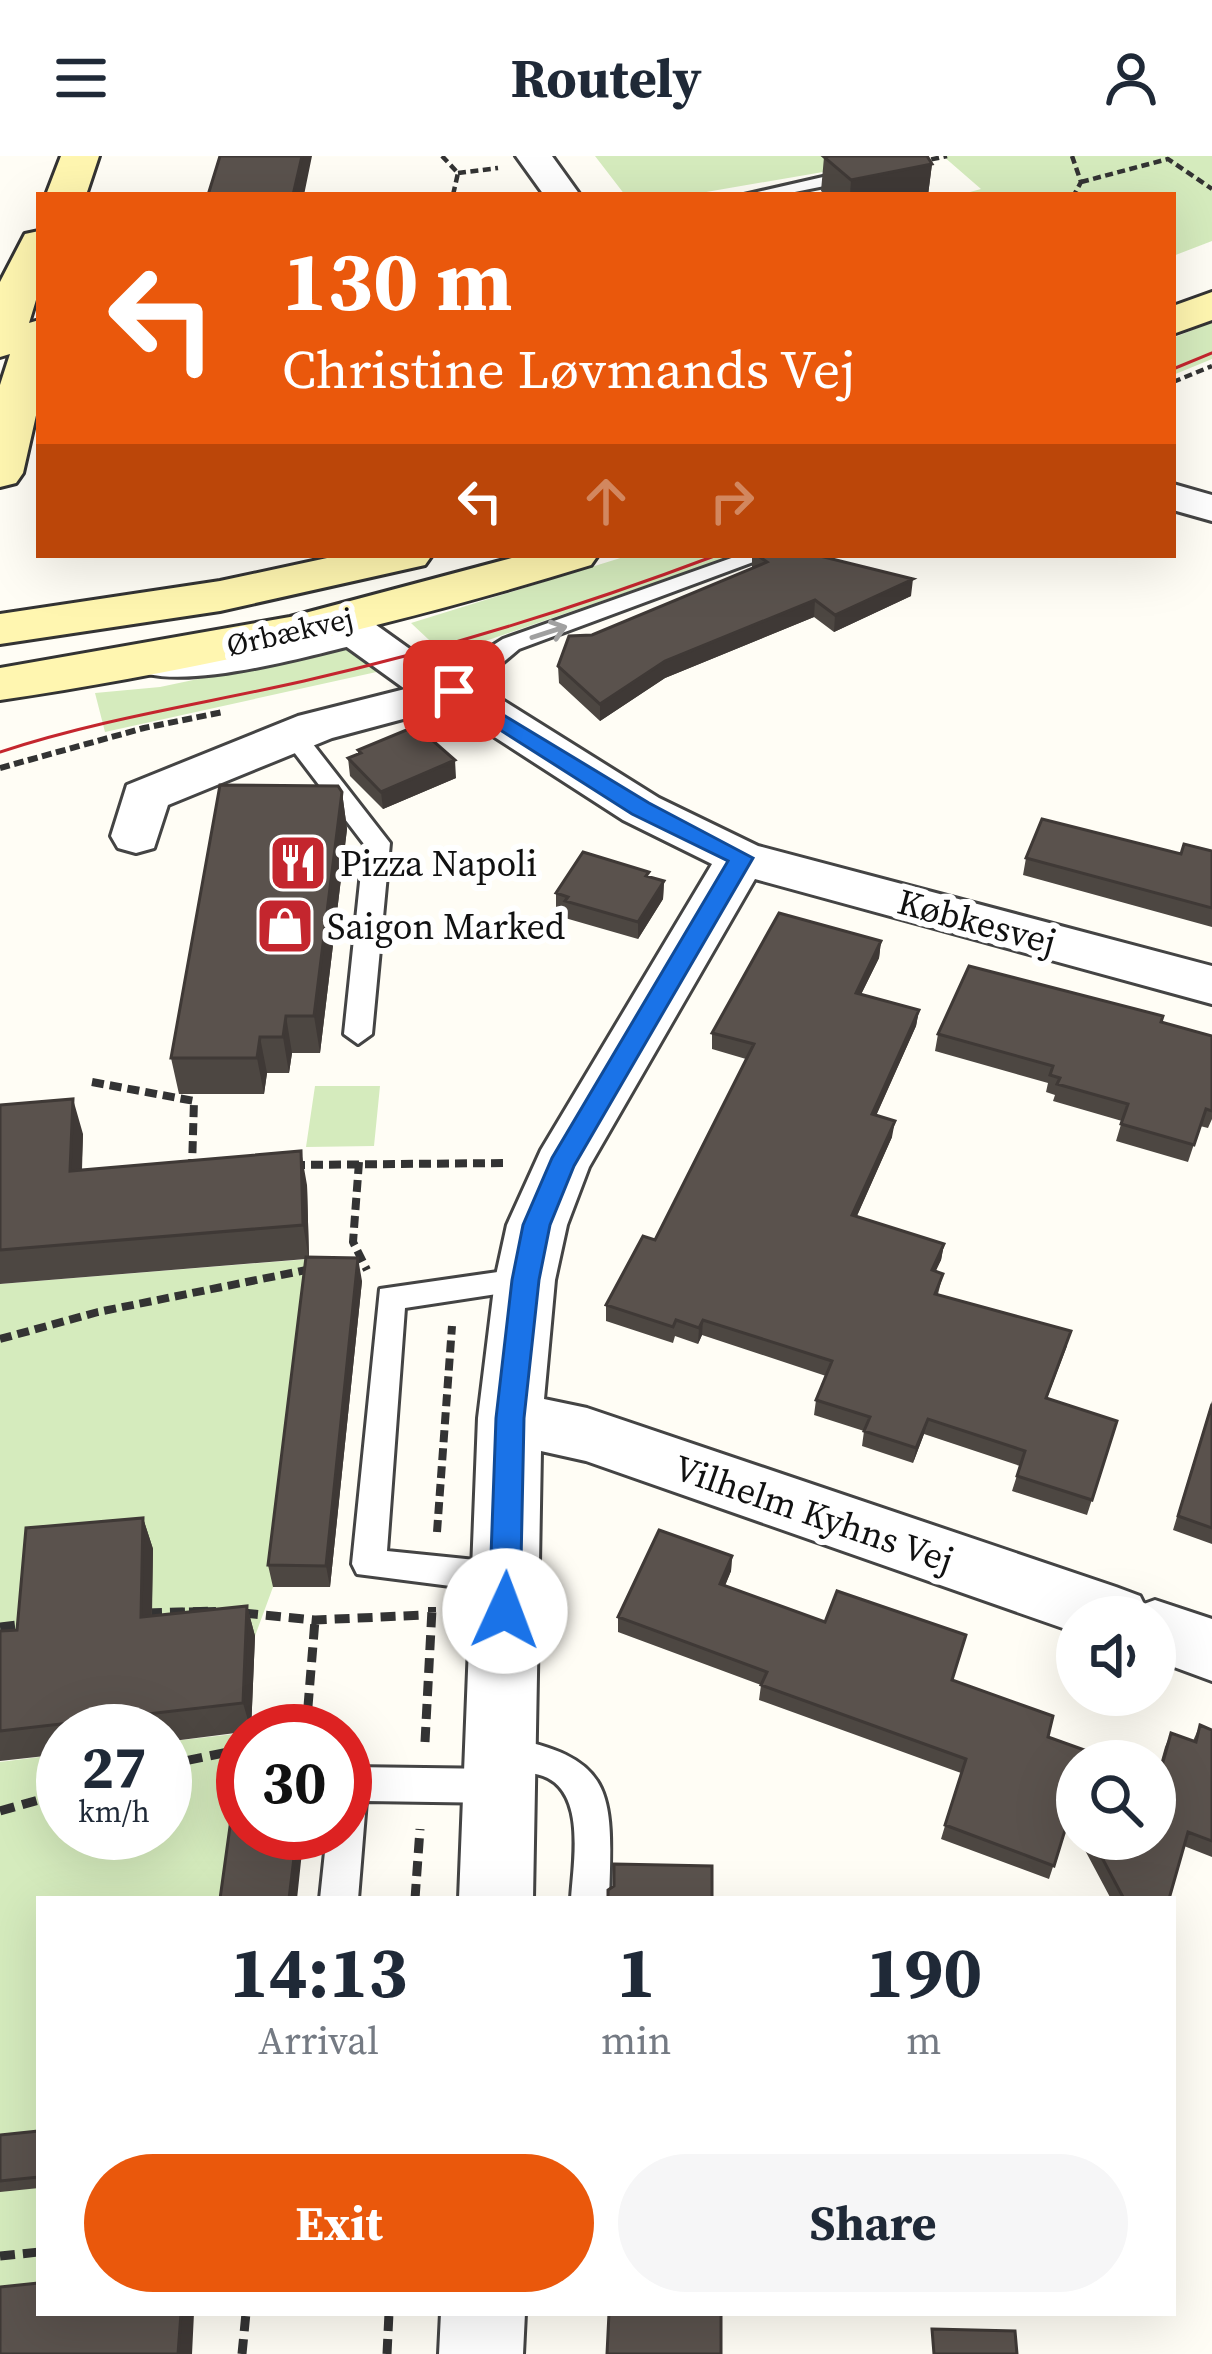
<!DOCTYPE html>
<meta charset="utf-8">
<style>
:root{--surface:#fff;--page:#f6f6f7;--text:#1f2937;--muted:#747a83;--accent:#ea580c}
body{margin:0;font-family:"Source Serif 4",serif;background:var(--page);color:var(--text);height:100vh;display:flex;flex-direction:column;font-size:45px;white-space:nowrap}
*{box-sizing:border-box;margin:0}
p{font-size:39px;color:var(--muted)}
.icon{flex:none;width:66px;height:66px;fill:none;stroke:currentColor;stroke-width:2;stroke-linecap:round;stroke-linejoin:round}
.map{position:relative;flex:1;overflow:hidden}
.sheet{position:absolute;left:36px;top:1740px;width:1140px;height:420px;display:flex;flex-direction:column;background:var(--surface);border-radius:0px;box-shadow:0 12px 48px #0002}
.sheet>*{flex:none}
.guide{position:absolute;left:36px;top:36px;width:1140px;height:366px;border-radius:0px;box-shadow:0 12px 48px #0002;background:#ea580c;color:#fff;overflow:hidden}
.buttons{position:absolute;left:1056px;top:1440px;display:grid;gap:24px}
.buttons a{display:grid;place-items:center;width:120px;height:120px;border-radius:50%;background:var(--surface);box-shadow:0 12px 48px #0002;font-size:60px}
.speed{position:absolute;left:36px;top:1548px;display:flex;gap:24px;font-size:60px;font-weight:700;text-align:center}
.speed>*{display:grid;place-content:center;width:156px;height:156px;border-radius:50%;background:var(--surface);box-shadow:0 12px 48px #0002;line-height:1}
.speed small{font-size:30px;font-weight:400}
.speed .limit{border:18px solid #d22;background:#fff;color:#111}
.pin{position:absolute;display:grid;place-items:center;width:102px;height:102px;color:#fff;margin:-51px;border-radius:24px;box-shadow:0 6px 18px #0006}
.me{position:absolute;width:132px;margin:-66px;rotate:2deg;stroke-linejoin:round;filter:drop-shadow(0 0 9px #0008)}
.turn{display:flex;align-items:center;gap:42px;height:252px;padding:0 48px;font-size:54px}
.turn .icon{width:156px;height:156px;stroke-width:2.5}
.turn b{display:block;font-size:84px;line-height:102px}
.lanes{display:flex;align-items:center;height:114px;padding:0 48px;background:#0003;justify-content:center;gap:60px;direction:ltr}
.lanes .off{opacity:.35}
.eta{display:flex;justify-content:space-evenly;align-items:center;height:204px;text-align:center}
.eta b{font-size:72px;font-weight:700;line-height:84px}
.button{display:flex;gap:24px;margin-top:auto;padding:24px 48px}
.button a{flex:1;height:138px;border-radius:72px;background:var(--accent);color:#fff;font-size:48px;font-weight:700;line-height:138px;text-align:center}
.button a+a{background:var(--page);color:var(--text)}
header{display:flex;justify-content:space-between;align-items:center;height:156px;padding:0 48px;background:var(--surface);font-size:54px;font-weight:700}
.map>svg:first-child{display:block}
.green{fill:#d5ebbd}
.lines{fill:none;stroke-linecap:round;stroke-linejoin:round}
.lane-casing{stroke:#444;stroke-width:6}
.street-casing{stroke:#444;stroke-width:6}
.secondary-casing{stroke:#333;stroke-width:6}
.path-far3{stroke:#333;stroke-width:4.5;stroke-dasharray:8 4.5;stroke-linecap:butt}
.path-far2{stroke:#333;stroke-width:6;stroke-dasharray:10 4.5;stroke-linecap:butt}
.path-far1{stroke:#333;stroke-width:8;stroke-dasharray:12 6;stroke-linecap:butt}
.path{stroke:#333;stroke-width:9;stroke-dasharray:15 8;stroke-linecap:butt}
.lane{fill:#fff;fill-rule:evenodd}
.street{fill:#fff;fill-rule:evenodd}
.secondary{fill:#fff6b0;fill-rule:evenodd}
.tram{stroke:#c4262e;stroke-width:3}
.wall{fill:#4d4742}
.shaded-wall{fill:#3f3936}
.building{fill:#5a524d;stroke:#3f3936;stroke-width:3}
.oneway{stroke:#a0a0a0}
.route{fill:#1a73e8;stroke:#114b97;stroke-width:3}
.labels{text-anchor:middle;stroke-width:12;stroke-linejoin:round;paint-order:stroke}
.far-street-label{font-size:30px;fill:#111;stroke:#fff}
.poi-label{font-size:36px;fill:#111;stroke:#fff;text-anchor:start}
.street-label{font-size:36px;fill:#111;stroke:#fff}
</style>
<header><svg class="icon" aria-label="menu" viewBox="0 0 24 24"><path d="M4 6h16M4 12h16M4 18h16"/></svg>Routely<svg class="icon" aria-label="person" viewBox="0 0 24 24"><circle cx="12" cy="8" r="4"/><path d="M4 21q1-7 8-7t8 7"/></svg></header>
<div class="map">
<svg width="1212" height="2198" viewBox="0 0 1212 2198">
<rect width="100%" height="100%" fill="#fffdf5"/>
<path class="green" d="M595,0H916L689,39H625Z
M943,0H1212V85L1173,100V39H959L981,33Z
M1212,166V203L1173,219V182Z
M630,399H735L445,499L411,467Z
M344,492L381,515L105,576L95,537L160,531Z
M315,930H380L374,990L306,991Z
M309,1103L273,1431L255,1480L0,1507V1128Z
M243,1577V1638L229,1743H39V2149L0,2153V1606L63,1598V1677H165V1586Z"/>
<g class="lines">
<g class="lane-casing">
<path id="lane" d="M858,13L867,18L864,22L780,39H744Z
M740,399H772L519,493L463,540H447L443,535L484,495L503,483Z
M362,473L370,475V485C320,497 167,542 128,509L140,502L196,509Z
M293,571L302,574L390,687L372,878L358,888L344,878L364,688L281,579Z
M525,1112L536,1116L540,1124L536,1132L405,1152L387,1395L505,1407L517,1412L522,1422L517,1432L505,1437L357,1418L352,1408L380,1133Z
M500,1580C615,1601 613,1634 609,1743H571C573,1708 587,1636 543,1620C526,1614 506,1615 487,1608L482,1596L487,1584Z
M350,1611L499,1613L512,1618L517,1630L512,1642L499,1647L366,1645L358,1743H320L327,1677H345V1613Z"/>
</g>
<g class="street-casing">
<path id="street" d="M516,0H552L580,39H544Z
M1173,328L1212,339V365L1173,354Z
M342,452L358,456L446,519L472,525L659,642L758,690L1212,810V848L755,723L589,1011L567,1069L555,1124L544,1243L587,1252L1116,1431L1140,1440L1144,1448L1155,1444L1212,1463V1525L1155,1504V1461H1077V1477L586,1305L541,1295L533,1743H459L478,1262L495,1124L507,1069L541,994L712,708L623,664L448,551L332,582L168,649L154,692L136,697L118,692L111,680L127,629L298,560L405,533L326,476L319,466L326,456Z
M441,2157H525L523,2198H439Z"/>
</g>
<g class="secondary-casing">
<path id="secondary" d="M61,0H99L86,39H46Z
M39,75V134L29,167L39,164V246L23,317L16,327L0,331V229L10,198L0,201V126L25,78Z
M1212,136V164L1173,178V150Z
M341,399H432L425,409L220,455L0,488V458L220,425Z
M523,399H598L591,409C397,469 201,514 0,544V512L290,461Z"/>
</g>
<path class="path-far3" d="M442,0L458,17L453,39
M1072,0L1081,26L1074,39
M919,6L947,0
M458,17L498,12
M1081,26L1168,3L1212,33
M1173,226L1212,210"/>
<path class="path-far2" d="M0,612L144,572L223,556"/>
<path class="path-far1" d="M92,926L194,945L192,1011
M359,1006L353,1086L367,1114
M293,1009L506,1007
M0,1183L98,1156L311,1113
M437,1376L452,1170
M171,1456L216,1455
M432,1456V1451"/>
<path class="path" d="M147,1457L216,1455
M243,1457L315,1464L425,1459
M0,1471L25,1468
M306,1575L315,1464
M425,1586L432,1453
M165,1609L243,1593
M0,1655L63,1637
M415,1743L420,1673
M0,2100L39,2096
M242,2198L246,2157
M387,2198L389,2157"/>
<use href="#lane" class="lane"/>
<use href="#street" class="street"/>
<use href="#secondary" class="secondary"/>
<path class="tram" d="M1173,213L1212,197
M0,596C100,563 202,548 304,525C445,493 582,450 717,399"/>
</g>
<path class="wall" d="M824,1L932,8L928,39H826L821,35Z
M752,399H816L911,440L834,476L814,461L665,522L600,565L559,527L558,510L592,479L752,412Z
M358,594L456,622L383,653L350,620L348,602L358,598Z
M342,636L347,673L320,897H292L289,917H267L264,938H179L171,902Z
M1212,695V771L1023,719L1026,702L1181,698Z
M649,721L664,725L663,743L638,783L565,762V757L556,755V737Z
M881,785L879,802L861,838L919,854L916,870L876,960L892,981L857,1060L944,1088L941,1104L935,1115L943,1118L938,1138L1067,1190L1047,1242L1117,1265L1087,1359L1012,1335L1020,1310L924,1278L913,1307L862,1290L864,1275L814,1259L816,1244L826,1220L702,1179L698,1188L675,1180L673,1187L606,1165V1149L655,1084L746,903L712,893V877Z
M1161,866L1212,880V963L1208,972L1200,970L1188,1006L1116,985L1122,965L1053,945L1055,939L1046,936L1048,927L935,895L938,878Z
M0,949L83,978L82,1014L307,1029L309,1101L362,1125L330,1431H273L268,1409L306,1103L0,1128Z
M1212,1245V1388L1173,1374Z
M143,1362L153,1393L152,1460L247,1450L255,1480L251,1575L165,1586V1575H63V1598L0,1605V1475L17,1474Z
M732,1400L731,1415L725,1430L953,1524L1048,1581L1077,1605V1678L1069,1662L1049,1723L941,1683L961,1617L759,1544L761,1529L618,1476V1461Z
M1200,1569L1212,1574V1701L1184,1690L1169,1743H1111L1079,1683H1155L1159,1612L1165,1591L1171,1577L1193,1585Z
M39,1975V2032L0,2036V1979Z"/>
<path class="shaded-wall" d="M302,0H312L304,39H293Z
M932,8L928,39H850L851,24Z
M913,423L911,440L834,476L835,459Z
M815,444L814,461L665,522L600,565V548L665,505Z
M455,604L456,622L383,653L381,636Z
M342,636L347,673L320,897L314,860Z
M664,725L663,743L638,783V766Z
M881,785L879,802L854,853L856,837Z
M919,854L916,870L869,975L872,958Z
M286,860L292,897L289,917L283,881Z
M260,881L267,917L264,938L257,902Z
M73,943L83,978L80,1049L70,1015Z
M895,965L892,981L850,1075L852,1059Z
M301,995L307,1029L309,1103L303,1069Z
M944,1088L941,1104L929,1130L932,1114Z
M358,1102L362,1125L330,1431L326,1410Z
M703,1164L702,1179L698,1188L699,1172Z
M928,1263L924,1278L913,1307L916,1292Z
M143,1362L153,1393L151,1491L141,1461Z
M732,1400L731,1415L719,1443L720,1428Z
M247,1450L255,1480L251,1575L243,1547Z
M297,1677H304L297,1743H289Z
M181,2157H194L192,2198H178Z"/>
<path class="building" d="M220,0H302L293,39H208Z
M830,0H927L932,8L851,24L824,1Z
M757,399H816L913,423L835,459L815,444L665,505L600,548L558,510L569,480L592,479L767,406Z
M416,570L455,604L381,636L348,602L361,597L358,594Z
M220,629L338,630L342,636L314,860H286L283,881H260L257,902H171Z
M1042,663L1181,698L1184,688L1212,695V752L1026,702Z
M583,696L649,716L646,720L664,725L638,766L565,745L568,741L556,737Z
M779,757L881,785L856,837L919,854L872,958L895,965L852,1059L944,1088L932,1114L943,1118L935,1138L1071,1175L1046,1242L1117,1265L1092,1344L1017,1320L1025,1295L928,1263L916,1292L864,1275L870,1261L816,1244L832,1205L703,1164L699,1172L676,1164L673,1171L606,1149L643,1080L655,1084L754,888L712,877Z
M969,810L1163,860L1161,866L1212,880V955L1206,953L1194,989L1121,968L1128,948L1057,928L1060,922L1050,919L1053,910L938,878Z
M73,943L70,1015L301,995L303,1069L0,1094V949Z
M306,1101L358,1102L326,1410L268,1409Z
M1212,1248V1372L1178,1360Z
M143,1362L141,1461L247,1450L243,1547L0,1575V1475L17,1474L26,1372Z
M659,1374L732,1400L720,1428L825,1466L837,1435L966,1479L952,1524L1053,1560L1048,1581L1115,1605H1077V1655L1073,1648L1054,1710L945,1669L966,1603L761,1529L767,1516L618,1461Z
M1200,1569L1212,1574V1685L1188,1676L1169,1743H1124L1092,1683H1155V1611L1161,1613L1171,1577L1196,1586Z
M240,1598H243V1677H297L289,1743H220Z
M614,1708L712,1710V1743H608V1734L614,1730Z
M39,1975V2021L0,2025V1979Z
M39,2127V2157H181L178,2198H0V2131Z
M609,2157H721V2198H607Z
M932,2173L1015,2175L1017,2198H934Z"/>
<defs><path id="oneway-shaft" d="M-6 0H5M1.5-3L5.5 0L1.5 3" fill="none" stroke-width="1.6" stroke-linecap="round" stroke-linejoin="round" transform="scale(3)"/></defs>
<use class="oneway" href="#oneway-shaft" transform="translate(549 476) rotate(-18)"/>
<path class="route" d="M454,529L649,647L753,702L574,1010L550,1069L539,1124L524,1262L520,1455L516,1465L505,1469L494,1465L489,1455L496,1262L512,1124L523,1069L552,1002L728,705L632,658L447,540V531Z"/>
<defs>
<g id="restaurant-square" transform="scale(3)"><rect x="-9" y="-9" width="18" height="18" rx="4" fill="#c4262e" stroke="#fff"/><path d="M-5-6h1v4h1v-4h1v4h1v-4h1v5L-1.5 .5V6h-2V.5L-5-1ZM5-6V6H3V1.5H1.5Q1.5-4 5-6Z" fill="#fff"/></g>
<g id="shop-square" transform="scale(3)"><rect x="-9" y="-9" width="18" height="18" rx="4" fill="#c4262e" stroke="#fff"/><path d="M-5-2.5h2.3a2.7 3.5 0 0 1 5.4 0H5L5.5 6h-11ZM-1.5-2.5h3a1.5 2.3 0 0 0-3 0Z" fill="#fff"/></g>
</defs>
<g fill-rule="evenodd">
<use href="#restaurant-square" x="298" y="707"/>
<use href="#shop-square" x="285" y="770"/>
</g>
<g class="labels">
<g class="far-street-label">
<text transform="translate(290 476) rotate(-13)" y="10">Ørbækvej</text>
</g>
<g class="poi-label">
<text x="340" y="720">Pizza Napoli</text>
<text x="327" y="783">Saigon Marked</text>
</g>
<g class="street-label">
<text transform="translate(977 765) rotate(15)" y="13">Købkesvej</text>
<text transform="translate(814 1357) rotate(19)" y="13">Vilhelm Kyhns Vej</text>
</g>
</g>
</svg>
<div class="buttons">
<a><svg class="icon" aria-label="sound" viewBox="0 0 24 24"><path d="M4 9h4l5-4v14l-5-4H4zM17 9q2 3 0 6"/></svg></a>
<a><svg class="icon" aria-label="search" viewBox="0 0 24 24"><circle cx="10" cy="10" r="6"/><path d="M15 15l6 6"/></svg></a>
</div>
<div class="speed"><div>27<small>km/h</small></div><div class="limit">30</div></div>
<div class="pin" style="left:454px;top:535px;background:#d93025"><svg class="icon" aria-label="arrive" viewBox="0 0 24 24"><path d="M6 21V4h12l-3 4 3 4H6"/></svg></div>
<svg class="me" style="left:505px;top:1455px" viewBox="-20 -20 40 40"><circle r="19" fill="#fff"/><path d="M0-13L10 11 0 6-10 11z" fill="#1a73e8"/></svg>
<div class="guide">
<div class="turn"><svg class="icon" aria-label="left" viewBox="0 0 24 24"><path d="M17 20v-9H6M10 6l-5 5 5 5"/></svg><div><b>130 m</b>Christine Løvmands Vej</div></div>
<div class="lanes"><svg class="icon" aria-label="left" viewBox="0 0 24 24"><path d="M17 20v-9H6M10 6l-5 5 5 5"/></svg><svg class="icon off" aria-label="ahead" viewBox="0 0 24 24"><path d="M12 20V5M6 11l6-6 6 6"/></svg><svg class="icon off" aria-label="right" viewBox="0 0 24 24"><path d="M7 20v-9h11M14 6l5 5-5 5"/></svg></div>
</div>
<section class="sheet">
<div class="eta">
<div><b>14:13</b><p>Arrival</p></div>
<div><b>1</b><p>min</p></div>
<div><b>190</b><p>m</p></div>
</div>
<div class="button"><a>Exit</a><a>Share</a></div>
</section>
</div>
